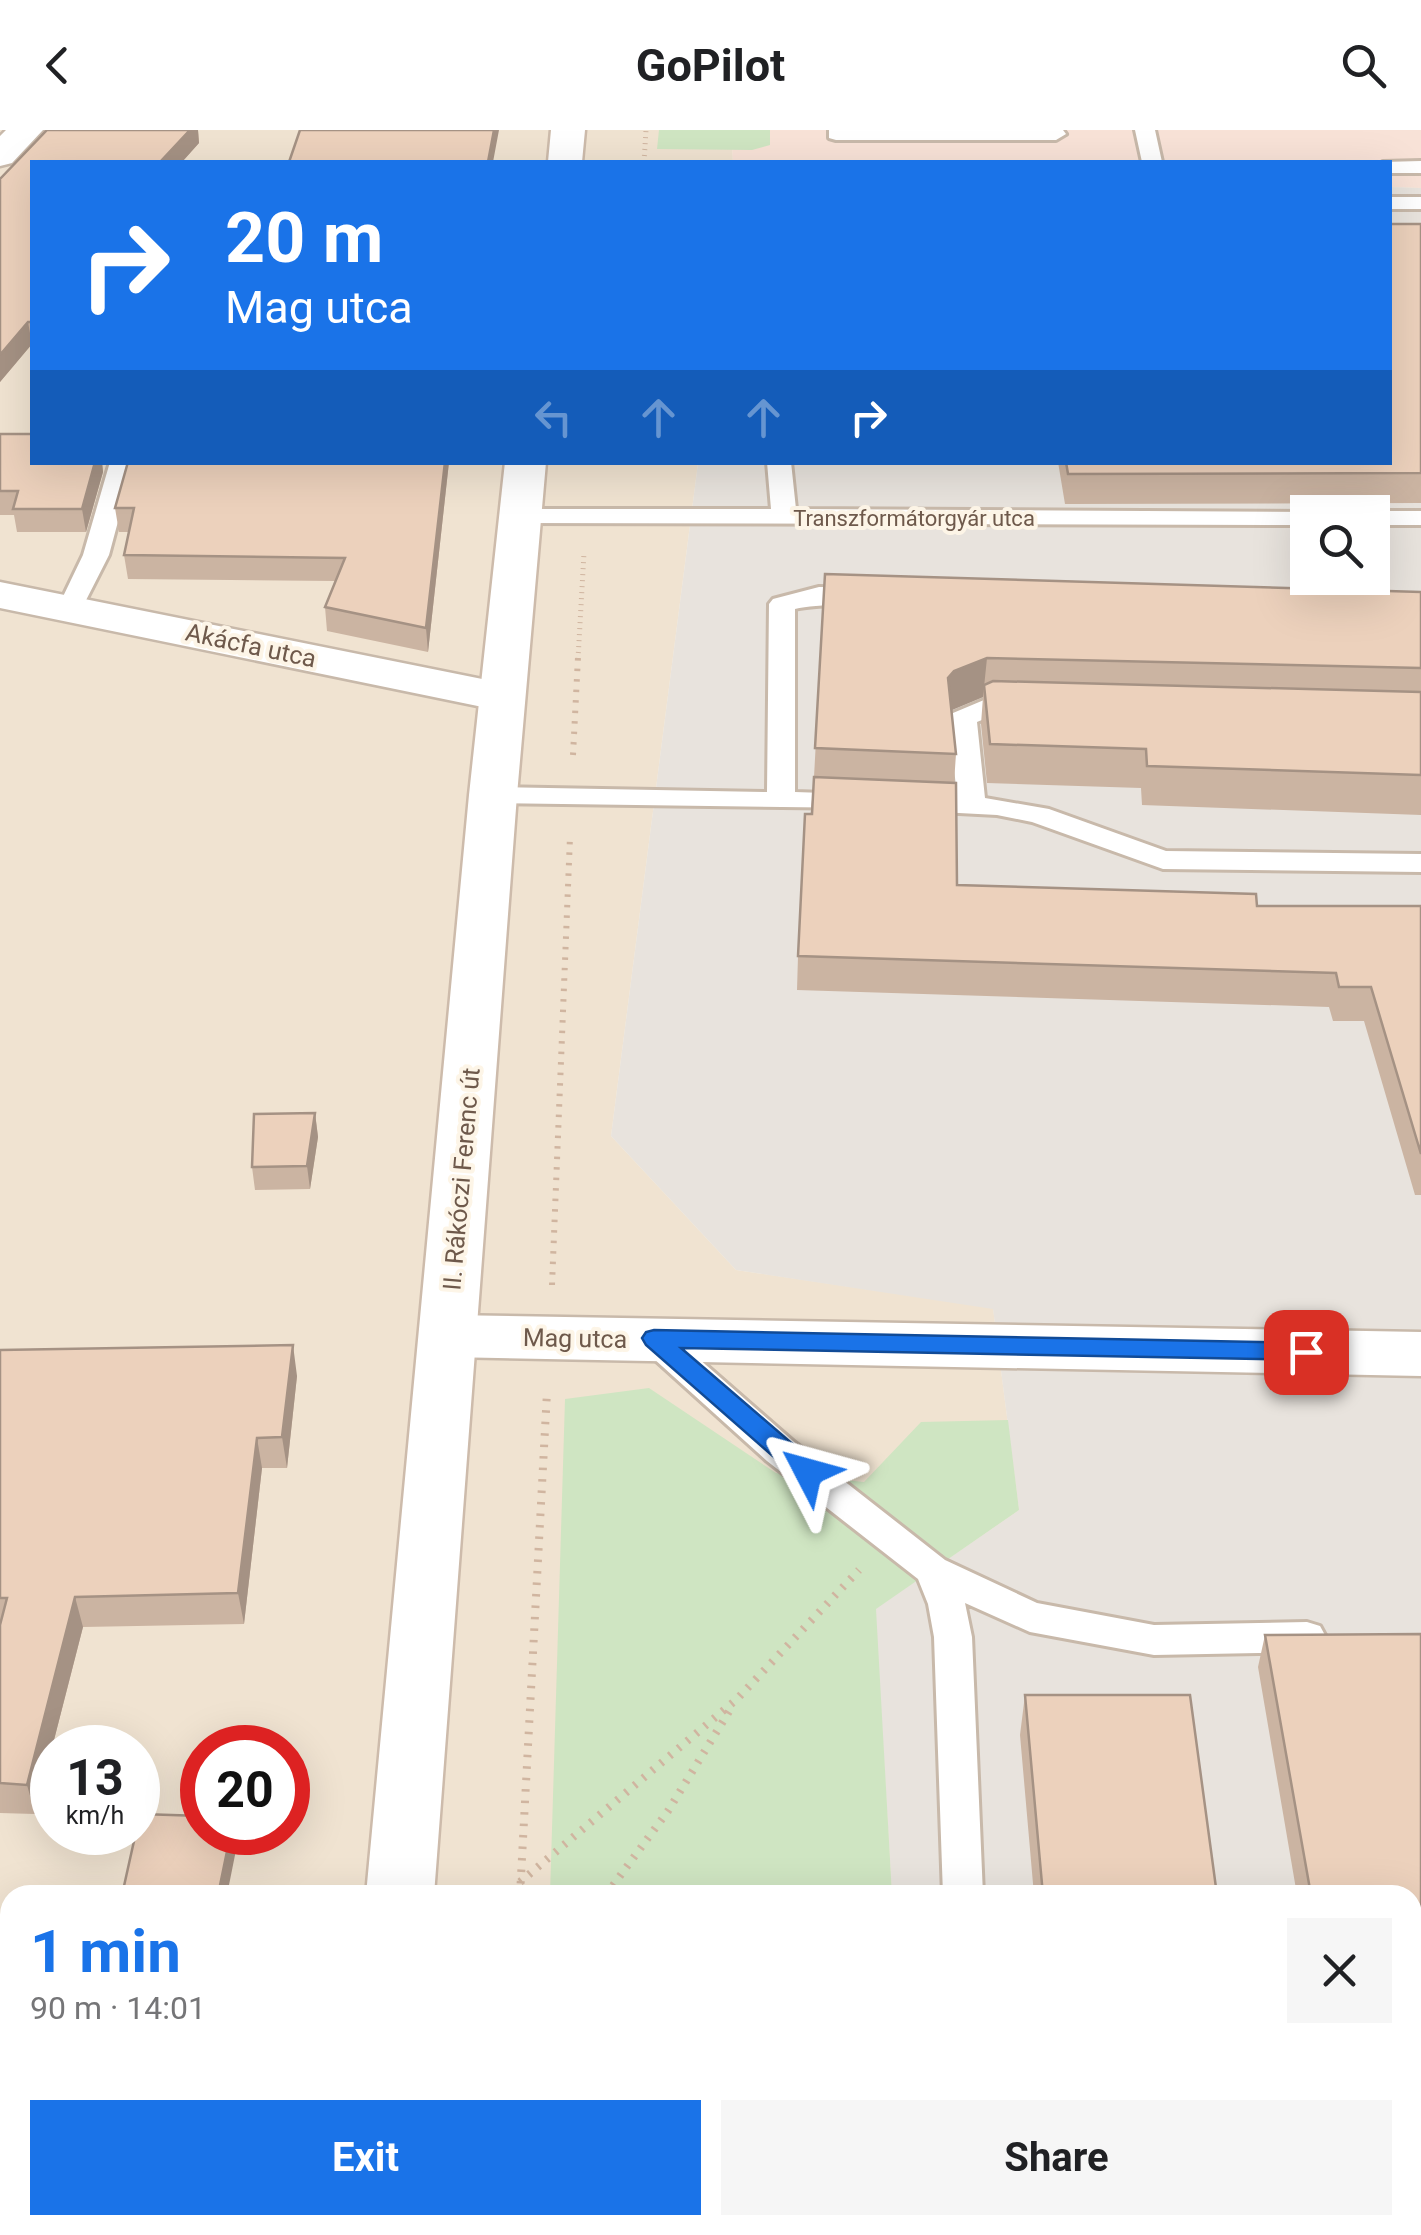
<!DOCTYPE html>
<meta charset="utf-8">
<style>
:root{--surface:#fff;--page:#f6f6f6;--text:#202124;--muted:#757577;--accent:#1a73e8}
body{margin:0;font-family:Roboto,sans-serif;background:var(--page);color:var(--text);height:100vh;display:flex;flex-direction:column;font-size:38px;white-space:nowrap}
*{box-sizing:border-box;margin:0}
p{font-size:32px;color:var(--muted)}
.icon{flex:none;width:55px;height:55px;fill:none;stroke:currentColor;stroke-width:2;stroke-linecap:round;stroke-linejoin:round}
.map{position:relative;flex:1;overflow:hidden}
.side{position:absolute;left:0px;top:1755px;width:1422px;height:350px;display:flex;flex-direction:column;background:var(--surface);border-radius:30px 30px 0 0;box-shadow:0 10px 40px #0002}
.side>*{flex:none}
.hud{position:absolute;left:30px;top:30px;width:1362px;height:305px;border-radius:0px;box-shadow:0 10px 40px #0002;background:#1a73e8;color:#fff;overflow:hidden}
.buttons{position:absolute;left:1290px;top:365px;display:grid;gap:20px}
.buttons a{display:grid;place-items:center;width:100px;height:100px;border-radius:0px;background:var(--surface);box-shadow:0 10px 40px #0002;font-size:50px}
.speed{position:absolute;left:30px;top:1595px;display:flex;gap:20px;font-size:50px;font-weight:700;text-align:center}
.speed>*{display:grid;place-content:center;width:130px;height:130px;border-radius:50%;background:var(--surface);box-shadow:0 10px 40px #0002;line-height:1}
.speed small{font-size:25px;font-weight:400}
.speed .limit{border:15px solid #d22;background:#fff;color:#111}
.pin{position:absolute;display:grid;place-items:center;width:85px;height:85px;color:#fff;margin:-42px;border-radius:20px;box-shadow:0 5px 15px #0006}
.me{position:absolute;width:110px;margin:-55px;rotate:309deg;stroke-linejoin:round;filter:drop-shadow(0 0 8px #0008)}
.turn{display:flex;align-items:center;gap:35px;height:210px;padding:0 30px;font-size:45px}
.turn .icon{width:130px;height:130px;stroke-width:2.5}
.turn b{display:block;font-size:70px;line-height:85px}
.lanes{display:flex;align-items:center;height:95px;padding:0 30px;background:#0003;justify-content:center;gap:50px;direction:ltr}
.lanes .off{opacity:.35}
.round{display:grid;place-items:center;flex:none;width:105px;height:105px;border-radius:0px;background:var(--page)}
.headline{display:flex;align-items:center;justify-content:space-between;height:170px;padding:0 30px}
h1{font-size:60px;font-weight:700;line-height:75px;color:var(--accent)}
.button{display:flex;gap:20px;margin-top:auto;padding:20px 30px}
.button a{flex:1;height:115px;border-radius:0px;background:var(--accent);color:#fff;font-size:40px;font-weight:700;line-height:115px;text-align:center}
.button a+a{background:var(--page);color:var(--text)}
header{display:flex;justify-content:space-between;align-items:center;height:130px;padding:0 30px;background:var(--surface);font-size:45px;font-weight:700}
.map>svg:first-child{display:block}
.residential{fill:#f0e3d1;fill-rule:evenodd}
.commercial{fill:#f8e2d7}
.industrial{fill:#e8e3dd;fill-rule:evenodd}
.green{fill:#cfe5c2}
.lines{fill:none;stroke-linecap:round;stroke-linejoin:round}
.lane-casing{stroke:#c8b9aa;stroke-width:6}
.street-casing{stroke:#c8b9aa;stroke-width:5}
.secondary-casing{stroke:#cdbbab;stroke-width:5}
.path-far2{stroke:#d0b5a0;stroke-width:5;stroke-dasharray:1 5;stroke-linecap:butt}
.path-far1{stroke:#d0b5a0;stroke-width:6;stroke-dasharray:2.5 8;stroke-linecap:butt}
.path{stroke:#d0b5a0;stroke-width:8;stroke-dasharray:2.5 9;stroke-linecap:butt}
.lane{fill:#fff;fill-rule:evenodd}
.street{fill:#fff;fill-rule:evenodd}
.secondary{fill:#fff;fill-rule:evenodd}
.wall{fill:#cbb4a2}
.shaded-wall{fill:#a59284}
.building{fill:#ecd1bc;stroke:#a59284;stroke-width:2.5}
.route{fill:#1a73e8;stroke:#114b97;stroke-width:2.5}
.labels{text-anchor:middle;stroke-width:8;stroke-linejoin:round;paint-order:stroke}
.far-street-label{font-size:22px;fill:#6e594b;stroke:#fdf5e7}
.street-label{font-size:25px;fill:#6e594b;stroke:#fdf5e7}
</style>
<header><svg class="icon" aria-label="back" viewBox="0 0 24 24"><path d="M15 5l-7 7 7 7"/></svg>GoPilot<svg class="icon" aria-label="search" viewBox="0 0 24 24"><circle cx="10" cy="10" r="6"/><path d="M15 15l6 6"/></svg></header>
<div class="map">
<svg width="1421" height="2105" viewBox="0 0 1421 2105">
<rect width="100%" height="100%" fill="#f9f1e2"/>
<path class="residential" d="M0,0H731L733,32H32V332L698,333L611,1006L736,1140L993,1178L1019,1380L875,1479L892,1765H10V2095H911L912,2105H0ZM52,1618H138V1702H52ZM202,1618H288V1702H202Z"/>
<path class="commercial" d="M731,0H1421V58L1390,57V32H733Z"/>
<path class="industrial" d="M1390,57L1421,58V2105H912L911,2095H1412V1765H892L875,1479L1019,1380L993,1179L736,1140L611,1006L698,333L1390,332ZM1308,382H1372V448H1308Z"/>
<path class="green" d="M659,0H770V15L752,20L657,19Z
M649,1258L776,1343L864,1352L921,1292L1008,1290L1019,1380L876,1479L892,1765H550L565,1269Z
M538,2095H911L912,2105H538Z"/>
<g class="lines">
<g class="lane-casing">
<path id="lane" d="M829,0H1063L1066,4L1056,10H836L829,8Z
M1135,0H1155L1162,32H1142Z
M1421,31V43H1390V32H1383Z
M1390,67H1421V79H1390Z
M110,332H134L109,425L80,482H62L58,477L83,425Z
M767,332H791L796,379L1316,382H1308V395L521,393L509,386L521,379H771Z
M1372,381H1421V395H1372V382H1364Z
M819,457L867,458L880,466C869,477 817,473 795,479V662L853,664L867,672L863,678L493,673L479,665L493,657L767,662L769,474L773,469Z
M984,570L1027,571L1041,579C1026,595 997,582 977,592L985,668L1049,679L1166,721L1421,724V742L1163,739L1032,692L997,685L902,680L898,674L902,668L957,667L949,589L953,583Z
M654,1196L666,1200L793,1311L945,1430L1037,1473L1154,1495L1307,1492L1320,1496L1326,1507L1320,1518L1307,1522L1154,1525L1030,1502L965,1473L972,1507L983,1765H943L934,1507L928,1474L918,1449L767,1331L642,1218L637,1209L642,1200Z
M954,2095H998V2105H954Z"/>
</g>
<g class="street-casing">
<path id="street" d="M6,0H43L12,33L0,36V6Z
M0,452L502,553L518,557L525,567L518,577L502,581L0,478Z
M448,1185L1421,1202V1246L448,1227L427,1221L419,1206L427,1191Z"/>
</g>
<g class="secondary-casing">
<path id="secondary" d="M551,0H585L582,32H548Z
M505,332H546L517,665L434,1765H366L469,665Z
M0,1865L10,1866V1930L0,1929Z
M333,2095H409V2105H333Z"/>
</g>
<path class="path-far2" d="M644,32L646,0
M578,529L584,423"/>
<path class="path-far1" d="M573,625L578,527
M552,1155L570,707"/>
<path class="path" d="M520,1752L737,1569L859,1440
M520,1765L547,1262
M606,1765L668,1681L733,1575
M0,2013H10
M502,2105L503,2095"/>
<use href="#lane" class="lane"/>
<use href="#street" class="street"/>
<use href="#secondary" class="secondary"/>
</g>
<path class="wall" d="M47,0H198L199,13L182,32H32V214L0,252V49Z
M1421,94V373L1065,374L1058,332H1390Z
M0,304L32,332H102L103,342L86,402H17L14,385H0Z
M449,332L428,522L327,501L325,477L335,451L128,449L124,425L129,402H119L115,378Z
M825,444L1421,462V685L1142,675L1141,658L987,653L981,594L983,567L951,580L956,624L954,653L957,755L1257,776H1421V1065H1415L1364,891H1333L1329,877L797,860L798,826L814,647Z
M315,983L318,1007L310,1059L255,1060L252,1037Z
M0,1220L297,1246L287,1338H262L244,1494L83,1497L35,1684L0,1683Z
M1421,1504V2105H1356L1354,2095H1412V1765H1297L1258,1537L1265,1505Z
M1025,1565L1217,1765H1034L1020,1605Z
M1046,2095H1263L1264,2105H1046Z"/>
<path class="shaded-wall" d="M190,0H198L199,13L182,32H160Z
M494,0H499L493,32H488Z
M28,192L32,214L0,252V225Z
M95,332H102L103,342L86,402L82,379Z
M445,332H449L428,522L426,498Z
M987,528L983,567L952,580L948,548L954,541Z
M315,983L318,1007L310,1059L307,1036Z
M293,1215L297,1246L287,1338L282,1307Z
M257,1308L262,1338L244,1494L238,1463Z
M75,1467L83,1497L35,1684L27,1655Z
M231,1702H237L238,1710L227,1765H218Z"/>
<path class="building" d="M47,0H190L160,32H32V192H28L0,225V49Z
M300,0H494L488,32H289Z
M1390,94H1421V343L1068,344L1066,332H1390Z
M0,304H32V332H95L82,379H13L18,361H0Z
M128,332H445L426,498L325,477L345,428L124,425L134,378H115Z
M825,444L1421,462V538L987,528L954,541L948,548L956,624L815,618Z
M993,551L1421,562V645L1147,636L1146,619L990,614L984,555Z
M814,647L956,653L957,755L1256,764L1257,776H1421V1024L1371,857H1339L1336,843L798,826L805,684H812Z
M315,983L307,1036L252,1037L254,984Z
M293,1215L282,1307L257,1308L238,1463L75,1467L27,1655L0,1653V1495L7,1468H0V1220Z
M1421,1504V2105H1371L1369,2095H1412V1765H1311L1265,1505Z
M1025,1565H1190L1217,1765H1043Z
M140,1684L202,1686V1702H231L218,1765H122L136,1702H138Z
M1055,2095H1263L1264,2105H1056Z"/>
<path class="route" d="M654,1200L1306,1213L1318,1222L1306,1230L681,1218L817,1335L821,1342L817,1349H799L646,1215L642,1208L646,1202Z"/>
<g class="labels">
<g class="far-street-label">
<text x="914" y="396">Transzformátorgyár utca</text>
</g>
<g class="street-label">
<text transform="translate(251 515) rotate(12)" y="9">Akácfa utca</text>
<text transform="translate(461 1049) rotate(-85)" y="9">II. Rákóczi Ferenc út</text>
<text transform="translate(575 1208) rotate(1)" y="9">Mag utca</text>
</g>
</g>
</svg>
<div class="buttons">
<a><svg class="icon" aria-label="search" viewBox="0 0 24 24"><circle cx="10" cy="10" r="6"/><path d="M15 15l6 6"/></svg></a>
</div>
<div class="speed"><div>13<small>km/h</small></div><div class="limit">20</div></div>
<div class="pin" style="left:1306px;top:1222px;background:#d93025"><svg class="icon" aria-label="arrive" viewBox="0 0 24 24"><path d="M6 21V4h12l-3 4 3 4H6"/></svg></div>
<svg class="me" style="left:808px;top:1342px" viewBox="-20 -20 40 40"><path d="M0-17L14 15 0 8-14 15z" fill="#1a73e8" stroke="#fff" stroke-width="4"/></svg>
<div class="hud">
<div class="turn"><svg class="icon" aria-label="right" viewBox="0 0 24 24"><path d="M7 20v-9h11M14 6l5 5-5 5"/></svg><div><b>20 m</b>Mag utca</div></div>
<div class="lanes"><svg class="icon off" aria-label="left" viewBox="0 0 24 24"><path d="M17 20v-9H6M10 6l-5 5 5 5"/></svg><svg class="icon off" aria-label="ahead" viewBox="0 0 24 24"><path d="M12 20V5M6 11l6-6 6 6"/></svg><svg class="icon off" aria-label="ahead" viewBox="0 0 24 24"><path d="M12 20V5M6 11l6-6 6 6"/></svg><svg class="icon" aria-label="right" viewBox="0 0 24 24"><path d="M7 20v-9h11M14 6l5 5-5 5"/></svg></div>
</div>
<section class="side">
<div class="headline"><div><h1>1 min</h1><p>90 m · 14:01</p></div><a class="round"><svg class="icon" aria-label="close" viewBox="0 0 24 24"><path d="M6 6l12 12M18 6L6 18"/></svg></a></div>
<div class="button"><a>Exit</a><a>Share</a></div>
</section>
</div>
